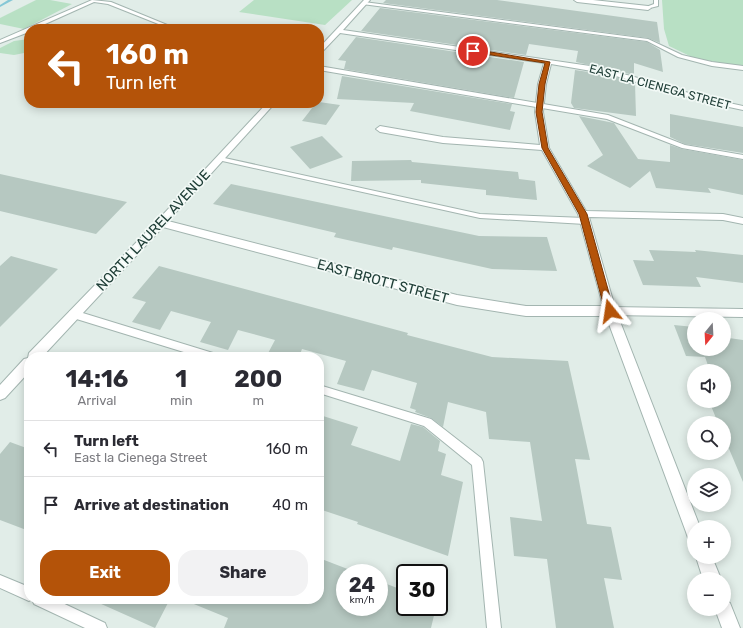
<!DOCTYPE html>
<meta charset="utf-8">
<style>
:root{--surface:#fff;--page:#f2f2f3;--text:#2b2b33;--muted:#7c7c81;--line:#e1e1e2;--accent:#b45309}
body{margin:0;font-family:Rubik,sans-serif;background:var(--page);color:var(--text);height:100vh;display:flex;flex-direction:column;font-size:15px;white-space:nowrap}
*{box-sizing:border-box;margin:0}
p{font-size:13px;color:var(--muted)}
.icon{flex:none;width:22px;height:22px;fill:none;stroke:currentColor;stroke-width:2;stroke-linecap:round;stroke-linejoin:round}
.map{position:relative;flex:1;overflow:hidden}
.drawer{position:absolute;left:24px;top:352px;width:300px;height:252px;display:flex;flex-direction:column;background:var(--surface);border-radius:16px;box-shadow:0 2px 10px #0003}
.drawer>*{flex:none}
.hud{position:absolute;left:24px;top:24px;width:300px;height:84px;border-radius:16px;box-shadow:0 2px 10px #0003;background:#b45309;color:#fff;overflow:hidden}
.needle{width:26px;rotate:198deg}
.controls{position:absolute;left:687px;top:312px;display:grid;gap:8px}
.controls a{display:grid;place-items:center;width:44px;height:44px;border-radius:50%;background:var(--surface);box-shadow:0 2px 10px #0003;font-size:20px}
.speed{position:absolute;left:336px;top:564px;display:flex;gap:8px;font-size:20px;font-weight:700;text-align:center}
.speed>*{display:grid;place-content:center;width:52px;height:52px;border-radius:50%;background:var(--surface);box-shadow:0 2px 10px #0003;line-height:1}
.speed small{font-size:10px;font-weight:400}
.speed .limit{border:2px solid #111;border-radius:6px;background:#fff;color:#111}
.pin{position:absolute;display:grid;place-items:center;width:34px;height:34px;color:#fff;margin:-17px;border:2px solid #fff;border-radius:50%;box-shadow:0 1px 4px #0007}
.me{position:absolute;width:44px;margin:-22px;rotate:345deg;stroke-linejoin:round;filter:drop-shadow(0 0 3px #0008)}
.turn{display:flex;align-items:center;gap:14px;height:84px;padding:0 16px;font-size:18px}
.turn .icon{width:52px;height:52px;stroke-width:2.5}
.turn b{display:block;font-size:28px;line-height:34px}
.eta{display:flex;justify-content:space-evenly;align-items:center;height:68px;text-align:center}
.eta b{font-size:24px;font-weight:700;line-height:28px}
.action{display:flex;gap:8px;margin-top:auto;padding:8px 16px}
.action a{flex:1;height:46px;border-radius:16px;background:var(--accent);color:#fff;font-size:16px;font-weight:700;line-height:46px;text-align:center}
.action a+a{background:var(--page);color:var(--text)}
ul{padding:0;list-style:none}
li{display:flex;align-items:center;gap:12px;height:56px;padding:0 16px;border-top:1px solid var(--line)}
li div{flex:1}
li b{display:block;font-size:15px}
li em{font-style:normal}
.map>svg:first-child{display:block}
.green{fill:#b8e0c4}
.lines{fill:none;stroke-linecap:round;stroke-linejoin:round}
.stream{fill:#85c7d6;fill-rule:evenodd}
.building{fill:#b6c8c1}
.lane-casing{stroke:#a3b5b0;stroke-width:2}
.street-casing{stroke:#a3b5b0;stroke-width:2}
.lane{fill:#fff;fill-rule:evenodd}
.street{fill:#fff;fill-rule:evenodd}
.route{fill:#b45309;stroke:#753606}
.labels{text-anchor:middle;stroke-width:3.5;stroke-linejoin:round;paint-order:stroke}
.far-street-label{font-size:12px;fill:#203f38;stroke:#f2f9f6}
.street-label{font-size:14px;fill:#203f38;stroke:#f2f9f6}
</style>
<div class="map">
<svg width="743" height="628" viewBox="0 0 743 628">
<rect width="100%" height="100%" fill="#e1ede8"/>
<path class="green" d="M36,0H50L72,4L24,29L0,24V18Z
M254,0H352L325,25L239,12Z
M662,0H743V67L694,58L669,46L664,29Z
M29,39V52L14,55L0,53V48L14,41Z"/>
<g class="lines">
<path class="stream" d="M8,0H13L0,7V5Z"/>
</g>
<path class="building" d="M386,0H497L657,22L660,43L648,38L383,3Z
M380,8L647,42L660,50L663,72L634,63V75L576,62L578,51L529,44L526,55L361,31Z
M356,37L524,62L514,98L344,69L346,61L338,60Z
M575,70L609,75L635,83L636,116L574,108L571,103Z
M342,76L512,104L510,111L515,112L510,130L410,111L414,103L337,99Z
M319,102L340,105L326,125L302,121L316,103H319Z
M670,114L743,127V153L685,144L670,137Z
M579,116L614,123L638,159L670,162V145L682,149L743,160V195L708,188L711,193L656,188L650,171L630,188L587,166L603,155Z
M322,136L343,157L310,169L290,147Z
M411,160L412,162L518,172L519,179L535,181L537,200L486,195V190L421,183V180L351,181L352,161Z
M0,174L127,202L96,234L0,211Z
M231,184L479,236L547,237L557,271L492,269L393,247L392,250L334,237L336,233L213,204Z
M649,250L696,252L695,250L743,255V283L696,277L701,287L643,285L633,260L654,261Z
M11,256L58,269L0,327V266Z
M159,266L408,333L407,335L492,357L568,361L590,460L575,459L587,524L611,527L622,580L604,578L614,628H556L547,559L514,556L510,517L542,521L530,442L489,439L486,412L448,402L443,427L431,418L415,412L416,410L410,408L417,383L372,370L364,391L337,384L346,361L302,349L299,357H266L275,340L238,330L228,350L200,342L211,322L171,311L160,330L132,322L146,302L132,298Z
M674,325L694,327V349H724V329L729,338L743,340V482L724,437V423H718L709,401H724V371H710L705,357L686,356Z
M323,416L358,427L351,445L400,461L411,424L423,427L440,441L438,451L446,454L441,475L463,482L448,556L357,524L358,522L319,509V426Z
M10,442L29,449V531L0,520V454Z
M319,558L358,573H345V607H379V581L405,591V607H436L431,628H224L228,618L184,600L319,599Z
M90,599H170L155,628Z"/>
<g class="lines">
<g class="lane-casing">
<path id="lane" d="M92,0L111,2L177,29H171L108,4L94,2L34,29H29V32L0,43V40Z
M654,0H658V6L646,9V7L654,4Z
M364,2L648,39L682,55L712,62L743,66V70L712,66L678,57L647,41L362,4Z
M319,66L608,115L685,145L743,155V159L682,148L607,119L319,70Z
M220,157L480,214L585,218L589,221L585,224L480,218L218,160V158Z
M610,307L743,309V317L610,315L607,313L606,311L607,309Z
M73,310L213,353L216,354L218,357H200L70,317L68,314L70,311Z
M319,385L431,419L481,458L483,462L501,628H487L472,465L424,426L319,393Z
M0,575L29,587V599H54L105,623L107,628H85L34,604L32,599L29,601L0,588Z"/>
</g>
<g class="street-casing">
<path id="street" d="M364,0H370L343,30L590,66L631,76L706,98L743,106V110L701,101L609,74L551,64L546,84L543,112L549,148L586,211L723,214L743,218V224L723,220L589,217L616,311L700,527H694V540L688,538L686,532L606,316H526L457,305L163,227L42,357H29V372L5,398L0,400V385L24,359L28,358L29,353L157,221L267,103H275L168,221L457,295L526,306H603L578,214L542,150L443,143L380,132L376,129L380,126L443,137L540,145L535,112L538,84L544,63L340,33L321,53L319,54V48Z
M574,0H593L648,6L651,8L648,10L577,2Z
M696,557H712L721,579H703Z
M724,600L730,603L740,628H722L715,609H724Z"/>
</g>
<use href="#lane" class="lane"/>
<use href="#street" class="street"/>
</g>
<path class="route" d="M473,49L550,62L545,84L542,112L548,148L587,214L614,311L613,313H606L605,311L579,214L542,148L536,112L539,84L545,63L471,52V51Z"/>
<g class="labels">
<g class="far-street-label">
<text transform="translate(660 87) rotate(15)" y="4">EAST LA CIENEGA STREET</text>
</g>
<g class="street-label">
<text transform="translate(153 230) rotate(-47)" y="5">NORTH LAUREL AVENUE</text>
<text transform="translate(383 281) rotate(15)" y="5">EAST BROTT STREET</text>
</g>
</g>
</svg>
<div class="controls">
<a><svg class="needle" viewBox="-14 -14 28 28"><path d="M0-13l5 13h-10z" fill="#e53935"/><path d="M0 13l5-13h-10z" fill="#7c7c81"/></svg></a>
<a><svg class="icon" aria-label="sound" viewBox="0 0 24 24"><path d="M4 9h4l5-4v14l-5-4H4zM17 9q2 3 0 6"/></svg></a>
<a><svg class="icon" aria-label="search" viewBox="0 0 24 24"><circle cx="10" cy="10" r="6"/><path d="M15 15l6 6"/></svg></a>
<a><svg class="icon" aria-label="layers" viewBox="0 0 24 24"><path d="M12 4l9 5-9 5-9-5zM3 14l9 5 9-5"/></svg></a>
<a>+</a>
<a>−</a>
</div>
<div class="speed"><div>24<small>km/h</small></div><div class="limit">30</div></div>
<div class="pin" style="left:473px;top:51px;background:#d93025"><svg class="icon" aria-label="arrive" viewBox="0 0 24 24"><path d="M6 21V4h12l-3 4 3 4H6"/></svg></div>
<svg class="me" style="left:610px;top:311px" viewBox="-20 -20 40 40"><path d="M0-17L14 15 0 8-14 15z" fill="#b45309" stroke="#fff" stroke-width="4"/></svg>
<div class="hud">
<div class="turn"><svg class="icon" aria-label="left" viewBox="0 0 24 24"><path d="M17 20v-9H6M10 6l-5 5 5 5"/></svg><div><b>160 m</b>Turn left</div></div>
</div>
<section class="drawer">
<div class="eta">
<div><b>14:16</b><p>Arrival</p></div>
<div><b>1</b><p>min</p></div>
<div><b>200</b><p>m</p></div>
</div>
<ul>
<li><svg class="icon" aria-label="left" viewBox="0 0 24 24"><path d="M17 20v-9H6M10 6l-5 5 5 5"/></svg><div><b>Turn left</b><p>East la Cienega Street</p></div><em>160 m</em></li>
<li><svg class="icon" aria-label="arrive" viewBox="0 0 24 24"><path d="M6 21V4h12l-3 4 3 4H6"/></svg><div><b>Arrive at destination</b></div><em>40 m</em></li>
</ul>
<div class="action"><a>Exit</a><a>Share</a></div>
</section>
</div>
